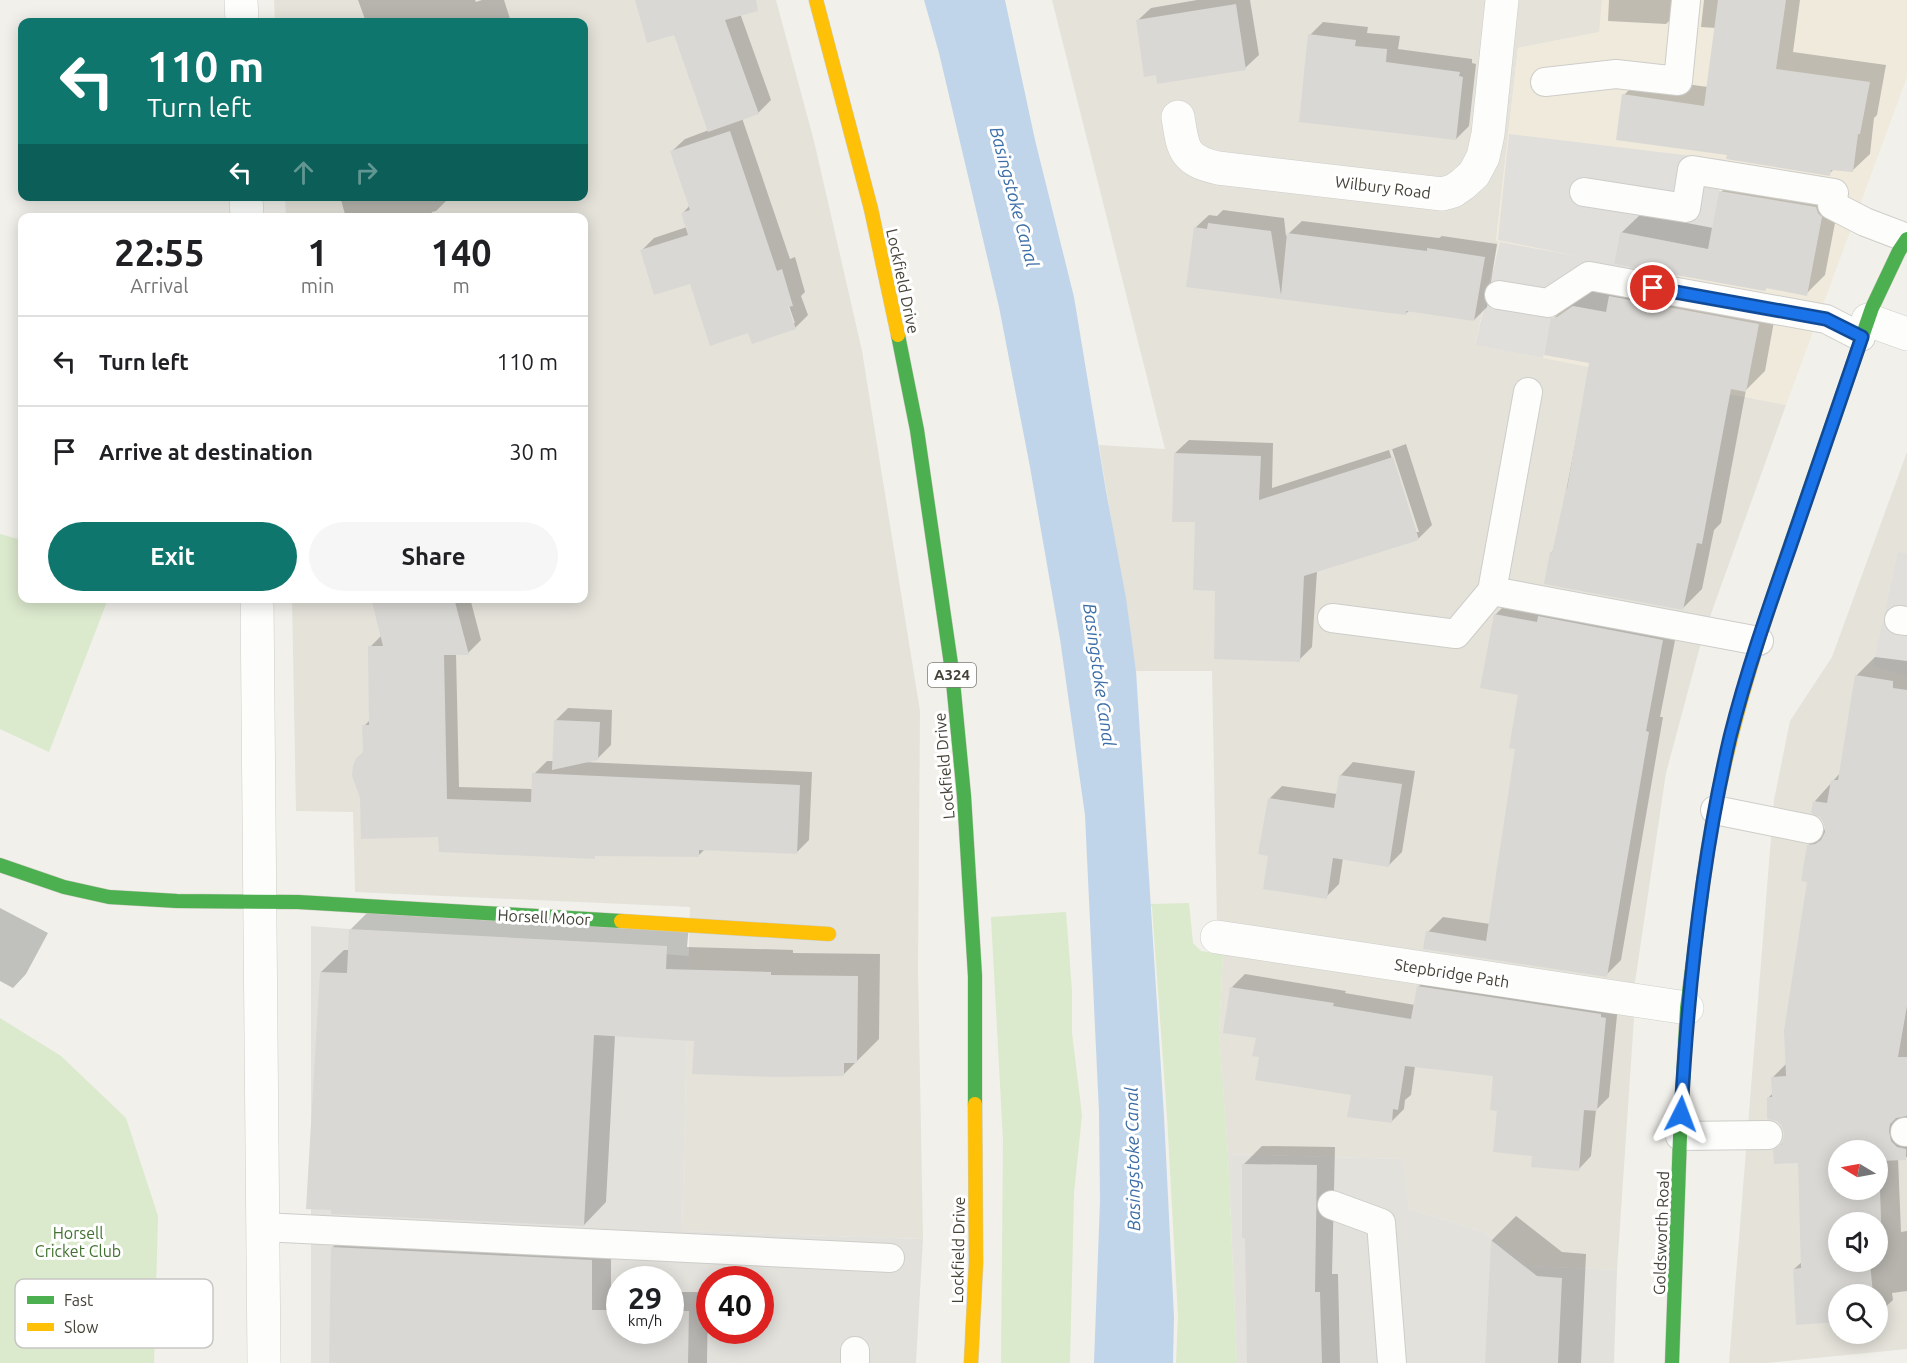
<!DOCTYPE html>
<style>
:root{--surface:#fff;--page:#f6f6f6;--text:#202124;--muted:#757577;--line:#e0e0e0;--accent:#0f766e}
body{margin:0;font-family:Ubuntu,sans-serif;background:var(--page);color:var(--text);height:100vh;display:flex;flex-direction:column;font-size:22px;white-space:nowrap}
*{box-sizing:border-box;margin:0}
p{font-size:20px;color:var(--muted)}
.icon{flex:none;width:33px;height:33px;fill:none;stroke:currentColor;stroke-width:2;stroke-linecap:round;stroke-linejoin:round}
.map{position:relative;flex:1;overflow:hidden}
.panel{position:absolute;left:18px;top:213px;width:570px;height:390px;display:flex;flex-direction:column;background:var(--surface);border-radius:12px;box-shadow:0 3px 15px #0003}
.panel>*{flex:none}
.hud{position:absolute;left:18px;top:18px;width:570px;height:183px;border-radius:12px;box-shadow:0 3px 15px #0003;background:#0f766e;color:#fff;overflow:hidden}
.needle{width:39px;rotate:280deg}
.fabs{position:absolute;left:1828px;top:1140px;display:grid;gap:12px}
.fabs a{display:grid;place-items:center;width:60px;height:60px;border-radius:50%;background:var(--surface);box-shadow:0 3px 15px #0003;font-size:30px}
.speed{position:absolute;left:606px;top:1266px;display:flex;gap:12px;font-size:30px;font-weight:700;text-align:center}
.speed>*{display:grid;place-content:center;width:78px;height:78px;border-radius:50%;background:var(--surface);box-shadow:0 3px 15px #0003;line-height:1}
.speed small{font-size:15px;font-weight:400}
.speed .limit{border:9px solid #d22;background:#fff;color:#111}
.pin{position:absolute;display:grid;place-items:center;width:51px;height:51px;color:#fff;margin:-26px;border:3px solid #fff;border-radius:50%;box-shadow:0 2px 6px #0007}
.me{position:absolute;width:66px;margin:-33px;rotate:3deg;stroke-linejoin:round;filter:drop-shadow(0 0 4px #0008)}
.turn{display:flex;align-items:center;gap:21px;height:126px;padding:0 30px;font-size:27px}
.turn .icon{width:78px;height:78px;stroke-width:2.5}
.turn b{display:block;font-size:42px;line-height:51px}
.lanes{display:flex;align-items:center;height:57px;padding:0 30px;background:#0003;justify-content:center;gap:30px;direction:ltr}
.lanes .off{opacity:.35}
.eta{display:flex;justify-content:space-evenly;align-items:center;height:102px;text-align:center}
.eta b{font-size:36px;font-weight:600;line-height:42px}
.primary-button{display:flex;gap:12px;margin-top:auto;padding:12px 30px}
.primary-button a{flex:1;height:69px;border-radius:36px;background:var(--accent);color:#fff;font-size:24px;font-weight:600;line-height:69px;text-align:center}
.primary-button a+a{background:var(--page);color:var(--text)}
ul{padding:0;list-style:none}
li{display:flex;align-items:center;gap:18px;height:90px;padding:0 30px;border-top:2px solid var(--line)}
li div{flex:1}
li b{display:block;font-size:22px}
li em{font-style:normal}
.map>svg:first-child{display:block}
.residential{fill:#e4e2d9;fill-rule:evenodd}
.commercial{fill:#efeadc}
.industrial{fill:#e3e1dc;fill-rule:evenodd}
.green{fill:#dbe9cd}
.parking{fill:#e0dfdb}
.water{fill:#c0d5ea}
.shadow{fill:#0003;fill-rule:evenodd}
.building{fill:#dad8d4;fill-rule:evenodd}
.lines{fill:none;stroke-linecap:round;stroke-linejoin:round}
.lane-casing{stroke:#cecdc9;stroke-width:30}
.street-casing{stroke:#cecdc9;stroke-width:34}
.fast-casing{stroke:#cfcdc2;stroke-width:15}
.slow-casing{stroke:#cfcdc2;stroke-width:15}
.lane{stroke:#fdfdfc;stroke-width:28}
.street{stroke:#fdfdfc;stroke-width:33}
.fast{stroke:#4caf50;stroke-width:14}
.slow{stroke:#ffc107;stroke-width:14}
.route-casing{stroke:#114b97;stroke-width:15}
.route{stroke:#1a73e8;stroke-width:10}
.labels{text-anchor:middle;stroke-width:6;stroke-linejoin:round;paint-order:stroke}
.shield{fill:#fff;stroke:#7d7b74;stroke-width:1.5}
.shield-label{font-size:15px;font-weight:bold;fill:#454238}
.street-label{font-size:16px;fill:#454238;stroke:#fff}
.park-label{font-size:16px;fill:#427230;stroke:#fff}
.water-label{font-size:18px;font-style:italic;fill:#3b6da7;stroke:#fff}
.key{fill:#fff;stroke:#c7c6c3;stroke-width:1.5}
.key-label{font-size:16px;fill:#454238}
</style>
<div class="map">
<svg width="1907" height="1363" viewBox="0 0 1907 1363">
<rect width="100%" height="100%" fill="#f1f0eb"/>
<path class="residential" d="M274,0H776L814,141L862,351L920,711L918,970L923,1239L682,1231L690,907L355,892L353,812L296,811L292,599L584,598V218L286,217L285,197L584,196V22H275Z
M1052,0H1602L1600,32L1518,48L1496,240L1499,241L1475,344L1786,405L1702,639L1666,773L1635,982L1634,1018L1617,1270L1528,1266L1484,1232L1409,1209L1401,1159L1228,1154L1219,1034L1223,954L1217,925L1212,671H1136L1099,445L1165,449Z
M1907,452V1349L1766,1363H1729L1774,800L1790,721L1832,657ZM1839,1150H1878V1190H1839ZM1839,1222H1878V1262H1839ZM1839,1294H1878V1334H1839Z"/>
<path class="commercial" d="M1602,0H1907V77L1786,405L1475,345L1499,242L1496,241L1518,48L1599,32Z"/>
<path class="industrial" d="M311,926L689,956L682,1231L923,1239L916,1363H311ZM620,1280H670V1330H620ZM710,1280H760V1330H710Z
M1228,1154L1402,1159L1409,1209L1484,1232L1528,1266L1617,1270L1614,1363H1237Z"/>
<path class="green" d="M0,534L22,540V598L108,599L49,752L0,729Z
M1189,903L1193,943L1201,951L1223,954L1219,1034L1228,1154L1237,1363H1176L1178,1317L1167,1116L1152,907L1150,904Z
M1066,912L1072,991V1033L1082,1115L1074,1193L1070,1363H1001L1003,1140L991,917Z
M0,1018L61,1056L126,1118L158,1216L154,1363H0Z"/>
<path class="parking" d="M1509,134L1725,160L1708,249L1620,232L1614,264L1670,274L1662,322L1555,303L1543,358L1475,345L1500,242L1581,257L1498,240Z
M1898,552L1907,554V676L1873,666Z"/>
<path class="water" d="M924,0H1005L1035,140L1074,297L1106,491L1126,598L1136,671L1164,1116L1174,1317L1173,1363H1094L1100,1201L1099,1112L1085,815L1060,639L1030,467L999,307L939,53Z"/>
<path class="shadow" d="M358,0H475L476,2L482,0H504L511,22H366Z
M636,0H738L736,2L771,100L758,113L742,118L790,259L795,257L805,292L801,296L808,315L795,328L749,331L691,282L642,250L654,238L687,227L683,213L690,205L672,151L685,139L709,130L675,33ZM787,300L795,323H792L784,301Z
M1197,0H1250L1259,55L1245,68L1157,73L1137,21L1151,8Z
M1609,0H1684V7L1666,24L1608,21Z
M1704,0H1800L1793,52L1886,65L1877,115L1874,118L1870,154L1852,171L1835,168L1829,174L1728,154L1624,95L1641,78L1708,87L1716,28L1701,27Z
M1323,22L1368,27L1367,33L1400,36L1398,49L1472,59V63L1476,64L1469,126L1456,139L1310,35Z
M1740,173L1840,197L1825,275L1806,294L1767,287L1765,290L1621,233L1641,214L1713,228L1721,192Z
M340,196H448L449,198L436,211L432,212L430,218H346Z
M1223,210L1284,218L1286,236L1302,221L1439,238L1442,236L1497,244L1487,307L1474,320L1410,310L1405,314L1188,286L1195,228L1209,215L1217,216Z
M1594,288L1777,305L1765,371L1746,390L1721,523L1714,530L1702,589L1683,608L1551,553L1555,549L1591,362L1553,319L1572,299Z
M1189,440L1273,443L1272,488L1389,450L1416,532H1419L1392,449L1390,450L1406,444L1432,525L1419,538L1317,571L1312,647L1299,660L1217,589L1175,453Z
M373,598H470L481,640L468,653H456L459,787L533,789L534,774L547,761H554L555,721L568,708L612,710L611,745L598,758L583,762L812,772L809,840L796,853L705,849L698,856L597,854L594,857L440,835L364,752V726L371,719L370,647L382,635Z
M1510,600L1678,625L1660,717H1663L1621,960L1606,975L1428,932L1443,917L1490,924L1517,748L1520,694L1495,615Z
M1875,657L1907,661V1157L1898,1158L1901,1232L1907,1231V1291L1892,1293L1893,1300L1878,1314V1294H1839V1321L1794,1269L1803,1261L1799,1162L1775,1151L1784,1141L1786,1134L1768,1098L1773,1093V1077L1787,1063L1809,880L1808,846L1826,828L1815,801L1841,772L1856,676ZM1839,1150H1878V1190H1839ZM1839,1222H1878V1262H1839Z
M1353,762L1415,771L1402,852L1389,865L1343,858L1339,884L1326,897L1270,854L1269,799L1282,786L1337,794L1340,776Z
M373,907L689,924L687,947L793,950V953L880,954L879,1039L843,1075L695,1039L615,1035L606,1202L584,1225L321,972L344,950H350L351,929Z
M0,908L48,933L26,974L13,988L0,981Z
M1245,974L1346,991L1345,993L1415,1005L1418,987L1431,974L1618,1005L1609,1097L1596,1110L1591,1156L1578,1170L1534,1154L1499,1109L1495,1074L1415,1066L1411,1095L1405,1100L1404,1109L1391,1122L1353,1094L1260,1056L1257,1037L1232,987Z
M1262,1146L1335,1147L1332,1274H1338L1340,1363H1249L1244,1164Z
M1516,1216L1562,1252L1586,1254L1581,1363H1487L1492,1240Z
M351,1228L611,1241V1291L620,1292V1330H670V1292H708L707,1363H331L332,1248Z"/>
<path class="building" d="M635,0H756L758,11L725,20L759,114L708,132L674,35L647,43Z
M1718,0H1786L1776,69L1870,82L1860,134H1858L1853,172L1831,170L1830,176L1726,159L1727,155L1616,140L1622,94L1704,106Z
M1236,4L1246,70L1157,84L1156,75L1144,77L1136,20Z
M1308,34L1356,40L1355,46L1387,49L1386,62L1460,72L1459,76L1463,77L1456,140L1299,122Z
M730,131L777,271L782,269L793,306L788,307L796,329L752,344L748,333L710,346L690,284L654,295L640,250L688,235L681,213L690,210L670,151Z
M1719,191L1816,207L1818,213L1822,217L1807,296L1766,288L1765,291L1614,264L1620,232L1708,249Z
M1208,223L1271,231L1281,295L1287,233L1427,251V248L1485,257L1474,321L1406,311V315L1186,287L1194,227L1207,229Z
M1609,296L1759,324L1746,392L1731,389L1702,544L1697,543L1683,610L1544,584L1550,552L1552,553L1566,489H1567L1589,363L1544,355L1551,318L1557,317L1573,306L1606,312Z
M1174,453L1261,456L1259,500L1393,457L1419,540L1304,576L1300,662L1214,659L1215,591L1193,590L1195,522H1172Z
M371,598H454L469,655H444L447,799L531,802L532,773L800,785L797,854L699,850V857L595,856V859L439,852L438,837L361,839L360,798L352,776L353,766L356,758L363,752L362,725H369L368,646H383Z
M1494,614L1537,622L1538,616L1663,640L1646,731L1649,732L1607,977L1423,949L1426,931L1486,941L1515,749L1509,748L1518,695L1480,688Z
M1855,675L1893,681V688L1907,690V1006L1898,1057H1907V1116L1896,1118L1890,1124L1889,1131L1891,1141L1897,1147L1906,1149V1160L1879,1161L1882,1248H1878V1222H1839V1262H1870L1873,1294H1839V1322L1796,1325L1793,1269L1801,1268L1798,1163L1774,1164L1773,1150L1782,1144L1784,1134L1782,1126L1777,1121L1767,1119V1097H1772L1771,1077L1786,1076L1784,1031L1807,882L1801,881L1807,845L1815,844L1821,840L1825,832L1824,823L1820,817L1811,813L1813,801L1827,803L1831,780H1838ZM1839,1150H1878V1190H1839Z
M554,720L600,722L598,760L552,770Z
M1339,775L1402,784L1389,867L1333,858L1327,899L1263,889L1268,856L1258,854L1268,798L1334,808Z
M349,929L667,946L666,969L771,972V975L858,976L857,1063H844V1076L773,1077L692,1074L694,1041L594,1035L584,1226L331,1214V1210L306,1209L320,972L347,973Z
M1417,986L1601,1014V1017L1606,1018L1597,1111L1584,1110L1579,1171L1531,1167L1532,1156L1493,1152L1497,1111L1490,1110L1493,1076L1405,1066L1398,1110L1393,1109L1392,1123L1347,1117L1351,1095L1255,1080L1259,1057L1252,1056L1256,1038L1223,1033L1230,987L1334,1003L1333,1006L1411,1019Z
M1242,1164L1317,1165L1315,1292H1320L1322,1363H1247L1245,1238H1242Z
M1491,1240L1537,1276L1562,1278L1558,1363H1485Z
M331,1247L592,1260V1310H620V1330H670V1311H689L688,1363H329Z"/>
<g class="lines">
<g class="lane-casing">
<path id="lane" d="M1545,82L1616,74L1678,81L1686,0
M1584,192L1686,208L1692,170L1834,193L1832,205L1865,222L1907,238
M1499,295L1548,303L1589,276L1826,319L1861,337
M1492,591L1759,641
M1332,618L1456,634L1492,591L1528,392
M1899,620L1907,621
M1715,810L1809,829
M1905,1132H1907
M1680,1136L1768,1135
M1332,1205L1381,1223L1392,1363
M262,1227L890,1258
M855,1363V1351"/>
</g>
<g class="street-casing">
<path id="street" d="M241,0L242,22
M1178,117C1183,149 1183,160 1218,168L1442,194L1453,191L1463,184L1474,174L1483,157L1488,134L1502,0
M246,196L247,218
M1868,320L1907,334
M257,598L264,1363
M1217,937L1687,1008"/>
</g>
<g class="fast-casing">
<path id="fast" d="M898,335L917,430L952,671L964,796L975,976V1104
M1791,543L1872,308L1899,251L1907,239
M0,865L64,887L109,897L177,901L298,902L621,921
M1672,1363L1680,1136L1687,1008L1704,876"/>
</g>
<g class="slow-casing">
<path id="slow" d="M816,0L871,209L898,335
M1704,876C1719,762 1753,652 1791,543
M621,921L829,934
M971,1363L976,1263L975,1104"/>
</g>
<use href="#lane" class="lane"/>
<use href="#street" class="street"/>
<use href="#fast" class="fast"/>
<use href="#slow" class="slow"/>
</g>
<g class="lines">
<g class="route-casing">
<path id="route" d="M1653,288L1826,319L1862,337C1838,407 1814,477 1790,547C1768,610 1746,673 1730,737C1701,861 1688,988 1681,1114"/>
</g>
<use href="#route" class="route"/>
</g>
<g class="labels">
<rect class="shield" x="928" y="663" width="48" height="24" rx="4.5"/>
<g class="shield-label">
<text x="952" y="680">A324</text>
</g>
<g class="street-label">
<text transform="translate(1383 187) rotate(7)" y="6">Wilbury Road</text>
<text transform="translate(903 281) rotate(78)" y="6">Lockfield Drive</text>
<text transform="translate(944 766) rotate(-95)" y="6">Lockfield Drive</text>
<text transform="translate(544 917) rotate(3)" y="6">Horsell Moor</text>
<text transform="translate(1452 973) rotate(9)" y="6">Stepbridge Path</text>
<text transform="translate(1661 1233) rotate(-88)" y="6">Goldsworth Road</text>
<text transform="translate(958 1250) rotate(-89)" y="6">Lockfield Drive</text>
</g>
<g class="park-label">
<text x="78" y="1239">Horsell<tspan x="78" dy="18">Cricket Club</tspan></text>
</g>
<g class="water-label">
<text transform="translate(1014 197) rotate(75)" y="6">Basingstoke Canal</text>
<text transform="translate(1099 675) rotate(82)" y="6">Basingstoke Canal</text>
<text transform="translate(1133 1159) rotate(-91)" y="6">Basingstoke Canal</text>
</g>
</g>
<rect x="15" y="1279" width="198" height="69" rx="9" class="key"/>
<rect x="27" y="1296" width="27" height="8" fill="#4caf50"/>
<rect x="27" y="1323" width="27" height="8" fill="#ffc107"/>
<g class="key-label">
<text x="64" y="1306">Fast</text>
<text x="64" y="1333">Slow</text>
</g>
</svg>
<div class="fabs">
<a><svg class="needle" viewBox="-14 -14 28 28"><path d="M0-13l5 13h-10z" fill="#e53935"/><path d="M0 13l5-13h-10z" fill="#757577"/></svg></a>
<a><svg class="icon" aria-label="sound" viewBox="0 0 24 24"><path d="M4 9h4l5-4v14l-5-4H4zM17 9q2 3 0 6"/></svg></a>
<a><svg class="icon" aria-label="search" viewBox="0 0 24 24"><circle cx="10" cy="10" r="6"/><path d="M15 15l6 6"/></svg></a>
</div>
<div class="speed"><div>29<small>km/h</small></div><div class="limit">40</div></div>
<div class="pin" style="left:1653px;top:288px;background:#d93025"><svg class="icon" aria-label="arrive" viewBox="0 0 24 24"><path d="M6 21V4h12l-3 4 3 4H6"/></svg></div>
<svg class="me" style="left:1681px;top:1114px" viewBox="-20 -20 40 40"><path d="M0-17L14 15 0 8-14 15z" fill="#1a73e8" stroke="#fff" stroke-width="4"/></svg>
<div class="hud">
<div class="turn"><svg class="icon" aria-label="left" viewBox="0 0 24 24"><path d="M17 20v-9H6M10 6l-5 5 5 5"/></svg><div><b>110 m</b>Turn left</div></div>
<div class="lanes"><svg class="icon" aria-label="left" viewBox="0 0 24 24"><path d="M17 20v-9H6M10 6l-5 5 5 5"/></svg><svg class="icon off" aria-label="ahead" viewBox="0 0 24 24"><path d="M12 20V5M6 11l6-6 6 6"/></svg><svg class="icon off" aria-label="right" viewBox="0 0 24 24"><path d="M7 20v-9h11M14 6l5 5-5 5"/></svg></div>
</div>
<section class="panel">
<div class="eta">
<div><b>22:55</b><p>Arrival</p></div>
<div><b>1</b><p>min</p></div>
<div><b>140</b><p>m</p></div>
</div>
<ul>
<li><svg class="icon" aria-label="left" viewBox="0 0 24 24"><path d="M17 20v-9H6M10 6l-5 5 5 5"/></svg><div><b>Turn left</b></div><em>110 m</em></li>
<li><svg class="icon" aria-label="arrive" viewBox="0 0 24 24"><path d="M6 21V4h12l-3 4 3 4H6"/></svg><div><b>Arrive at destination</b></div><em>30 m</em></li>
</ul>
<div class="primary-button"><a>Exit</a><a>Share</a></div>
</section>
</div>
